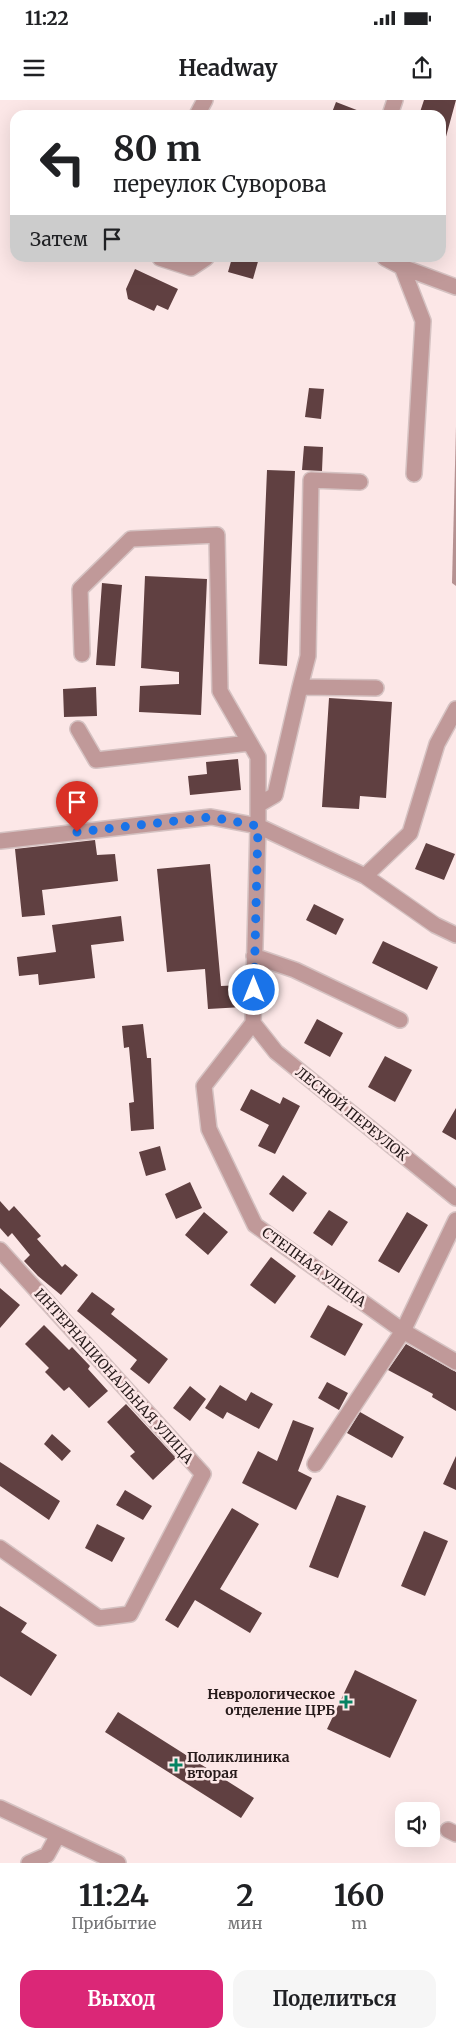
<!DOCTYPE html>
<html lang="ru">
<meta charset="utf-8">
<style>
:root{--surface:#fff;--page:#f6f6f6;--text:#202124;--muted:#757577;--accent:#db2777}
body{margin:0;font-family:Merriweather,serif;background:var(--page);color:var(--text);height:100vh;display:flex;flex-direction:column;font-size:19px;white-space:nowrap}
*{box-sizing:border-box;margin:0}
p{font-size:16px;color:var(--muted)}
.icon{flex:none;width:28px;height:28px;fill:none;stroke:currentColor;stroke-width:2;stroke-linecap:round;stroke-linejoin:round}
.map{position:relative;height:1763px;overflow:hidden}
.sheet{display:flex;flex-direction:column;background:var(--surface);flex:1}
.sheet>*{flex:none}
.guide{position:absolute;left:10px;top:10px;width:436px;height:152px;border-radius:15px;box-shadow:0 5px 20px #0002;background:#fff;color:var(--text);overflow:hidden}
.buttons{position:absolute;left:395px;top:1702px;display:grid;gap:10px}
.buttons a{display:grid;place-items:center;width:45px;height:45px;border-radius:10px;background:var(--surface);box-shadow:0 5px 20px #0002;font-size:25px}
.pin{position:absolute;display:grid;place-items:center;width:42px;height:42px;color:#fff;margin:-51px -21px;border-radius:50% 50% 50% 0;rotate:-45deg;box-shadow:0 0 5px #0007}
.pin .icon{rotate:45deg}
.me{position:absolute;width:55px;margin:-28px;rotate:0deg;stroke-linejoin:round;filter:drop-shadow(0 0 4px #0008)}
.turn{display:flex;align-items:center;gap:18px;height:105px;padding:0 20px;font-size:22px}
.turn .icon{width:65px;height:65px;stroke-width:2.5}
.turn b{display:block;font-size:35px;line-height:42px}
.then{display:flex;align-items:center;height:48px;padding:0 20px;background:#0003;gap:10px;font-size:19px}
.eta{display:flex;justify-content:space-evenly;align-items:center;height:85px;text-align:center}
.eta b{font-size:30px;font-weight:700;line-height:35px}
.action{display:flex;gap:10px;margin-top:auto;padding:10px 20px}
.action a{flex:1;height:58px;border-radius:15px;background:var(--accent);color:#fff;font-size:20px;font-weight:700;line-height:58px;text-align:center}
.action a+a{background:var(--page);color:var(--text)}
.status{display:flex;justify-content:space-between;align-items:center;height:35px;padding:0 25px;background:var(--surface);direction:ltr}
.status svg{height:14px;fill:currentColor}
header{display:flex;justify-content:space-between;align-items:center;height:65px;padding:0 20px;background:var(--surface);font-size:22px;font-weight:700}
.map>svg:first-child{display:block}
.water{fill:#b59191}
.building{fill:#604041}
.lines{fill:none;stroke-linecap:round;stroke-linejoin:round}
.minor-casing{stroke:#d5c2c2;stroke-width:18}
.minor{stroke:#c09999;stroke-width:15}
.route{stroke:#1a73e8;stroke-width:9;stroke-dasharray:0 16.2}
.poi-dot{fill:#068262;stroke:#fce7e7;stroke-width:2}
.labels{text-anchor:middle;stroke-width:5;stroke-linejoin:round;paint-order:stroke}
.street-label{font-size:14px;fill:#261a1a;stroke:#fce7e7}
.poi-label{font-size:14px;font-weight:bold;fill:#261a1a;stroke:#fce7e7;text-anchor:end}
</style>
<div class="status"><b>11:22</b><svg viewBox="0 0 49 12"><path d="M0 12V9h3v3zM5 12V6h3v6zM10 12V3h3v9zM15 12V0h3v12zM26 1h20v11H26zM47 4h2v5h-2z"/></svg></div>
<header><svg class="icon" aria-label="menu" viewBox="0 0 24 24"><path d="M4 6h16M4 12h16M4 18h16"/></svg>Headway<svg class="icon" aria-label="share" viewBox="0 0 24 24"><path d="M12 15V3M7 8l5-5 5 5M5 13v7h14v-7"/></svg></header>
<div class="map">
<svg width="456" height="1763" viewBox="0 0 456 1763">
<rect width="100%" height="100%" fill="#fce7e7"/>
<path class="water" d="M456,326V486L452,483Z"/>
<path class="building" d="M424,0H456L444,44L441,43V15H419Z
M336,2L367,14L366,15H331Z
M232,158H259L253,179L228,172Z
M135,169L178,189L168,210L157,205L154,211L128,199L126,189Z
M309,288L324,289L321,319L305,317Z
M304,346L323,347L322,371L302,370Z
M267,370L295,371L287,566L259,564Z
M145,476L207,479L201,615L139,612L140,586L179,584V572L141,568Z
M102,483L122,485L115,566L96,565Z
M96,587L97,616L64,617L63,589Z
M329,598L392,602L386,698L360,696L359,709L322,707Z
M238,659L241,690L190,695L188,676L207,674L206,662Z
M95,740L97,755L115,754L118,781L42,790L45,815L22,817L15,749Z
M426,743L455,754L444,780L415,769Z
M210,764L221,886L242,885L243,907L208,909L205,869L167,872L157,769Z
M314,804L344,819L336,835L306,820Z
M121,816L124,841L91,845L95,878L39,885L38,874L19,876L17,857L56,852L52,825Z
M383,841L438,867L427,890L372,863Z
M317,919L343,933L330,957L304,943Z
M143,924L147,958H151L154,1029L131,1031L129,1003L134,1002L129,947L124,948L122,926Z
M385,956L412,970L395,1002L368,987Z
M251,989L280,1004L283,997L300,1006L275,1054L258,1046L269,1025L240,1010Z
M456,1008V1040L442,1032Z
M160,1046L166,1070L146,1076L139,1052Z
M283,1075L307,1093L293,1112L269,1094Z
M190,1082L202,1108L176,1119L165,1094Z
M0,1101L9,1111L14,1106L41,1136L37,1139L62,1167L65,1164L78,1175L61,1195L38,1176L24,1161L30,1155L12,1133L8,1137L0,1128Z
M329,1110L348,1122L332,1146L313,1133Z
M204,1112L228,1132L208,1155L185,1135Z
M407,1112L428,1125L399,1173L378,1161Z
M271,1157L296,1176L275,1204L250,1185Z
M0,1188L20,1205L0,1228Z
M92,1192L115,1209L111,1214L168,1259L149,1284L130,1269L137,1260L77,1211Z
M328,1205L363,1224L345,1256L310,1237Z
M44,1225L69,1250L72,1247L90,1266L88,1269L108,1291L89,1308L69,1287L64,1291L45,1272L49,1268L25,1244Z
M406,1244L456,1272V1311L432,1297L433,1294L388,1270Z
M327,1282L348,1293L339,1310L318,1298Z
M220,1285L246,1301L251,1292L273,1304L259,1329L227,1312L223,1319L205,1308Z
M190,1286L206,1299L190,1321L173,1308Z
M126,1304L176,1358L153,1380L130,1356L135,1352L107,1322Z
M360,1312L404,1337L392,1358L347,1333Z
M293,1320L314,1328L298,1371L312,1378L296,1410L242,1383L258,1351L277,1361Z
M52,1334L71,1351L62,1361L44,1344Z
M456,1356V1390L443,1384Z
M0,1362L60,1401L49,1420L0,1386Z
M125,1390L152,1406L143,1420L116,1405Z
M337,1395L366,1406L338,1478L309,1467Z
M232,1408L259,1424L220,1489L262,1513L250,1533L195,1500L178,1528L165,1520Z
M97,1424L125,1438L112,1462L85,1448Z
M424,1431L448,1441L425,1496L401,1486Z
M0,1506L27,1523L21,1532L57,1555L31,1596L0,1576Z
M355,1570L417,1600L390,1658L327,1629Z
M118,1612L254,1698L241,1718L105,1632Z"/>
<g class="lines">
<g class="minor-casing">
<path id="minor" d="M197,15L205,0
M390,15L395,0
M160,158L191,168L206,158
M385,158L402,167L456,187
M402,167L423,221L414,374
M82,554L80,489L131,439L217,435L220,591L258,657V726L253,923L204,986L209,1029L255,1125L403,1231L456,1262
M300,587L308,556L311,380L360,382
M78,629L96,660L250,643
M258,705L275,695L300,587L376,588
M0,741L211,717L258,726L365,776L435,825L456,835
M365,776L410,733L437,644L456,609
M254,856L295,870L400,920
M253,923L276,952L456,1098
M0,1150L203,1374L130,1514L99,1518L0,1448
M315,1364L403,1231L456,1120
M0,1708L118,1763
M448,1730L456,1734
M29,1763L47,1755L58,1735"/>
</g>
<use href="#minor" class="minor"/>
</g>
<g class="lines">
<path class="route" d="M77,732L211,717L258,726L254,890"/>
</g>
<g class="poi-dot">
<path d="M343.5 1594.5h5v5h5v5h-5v5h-5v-5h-5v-5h5z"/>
<path d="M173.5 1657.5h5v5h5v5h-5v5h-5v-5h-5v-5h5z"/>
</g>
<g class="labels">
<g class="street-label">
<text transform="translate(352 1014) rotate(39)" y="5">ЛЕСНОЙ ПЕРЕУЛОК</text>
<text transform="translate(314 1167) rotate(36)" y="5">СТЕПНАЯ УЛИЦА</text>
<text transform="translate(114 1276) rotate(48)" y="5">ИНТЕРНАЦИОНАЛЬНАЯ УЛИЦА</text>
</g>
<g class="poi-label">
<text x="335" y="1599">Неврологическое<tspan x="335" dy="16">отделение ЦРБ</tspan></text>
<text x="187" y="1662" text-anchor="start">Поликлиника<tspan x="187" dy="16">вторая</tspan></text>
</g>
</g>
</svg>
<div class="buttons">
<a><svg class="icon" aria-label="sound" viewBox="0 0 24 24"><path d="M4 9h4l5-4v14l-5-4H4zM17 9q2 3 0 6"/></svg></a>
</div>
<div class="pin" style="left:77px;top:732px;background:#d93025"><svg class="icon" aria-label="arrive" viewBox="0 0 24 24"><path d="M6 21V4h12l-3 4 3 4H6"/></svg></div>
<svg class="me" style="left:254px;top:890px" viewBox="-20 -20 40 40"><circle r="17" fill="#1a73e8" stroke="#fff" stroke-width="3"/><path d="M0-11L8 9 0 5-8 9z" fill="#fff"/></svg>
<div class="guide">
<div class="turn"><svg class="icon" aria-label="left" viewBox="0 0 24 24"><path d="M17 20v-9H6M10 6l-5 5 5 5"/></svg><div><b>80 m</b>переулок Суворова</div></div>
<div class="then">Затем<svg class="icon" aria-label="arrive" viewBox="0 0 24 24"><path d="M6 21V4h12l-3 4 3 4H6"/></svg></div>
</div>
</div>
<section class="sheet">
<div class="eta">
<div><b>11:24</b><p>Прибытие</p></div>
<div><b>2</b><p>мин</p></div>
<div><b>160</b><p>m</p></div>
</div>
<div class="action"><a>Выход</a><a>Поделиться</a></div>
</section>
